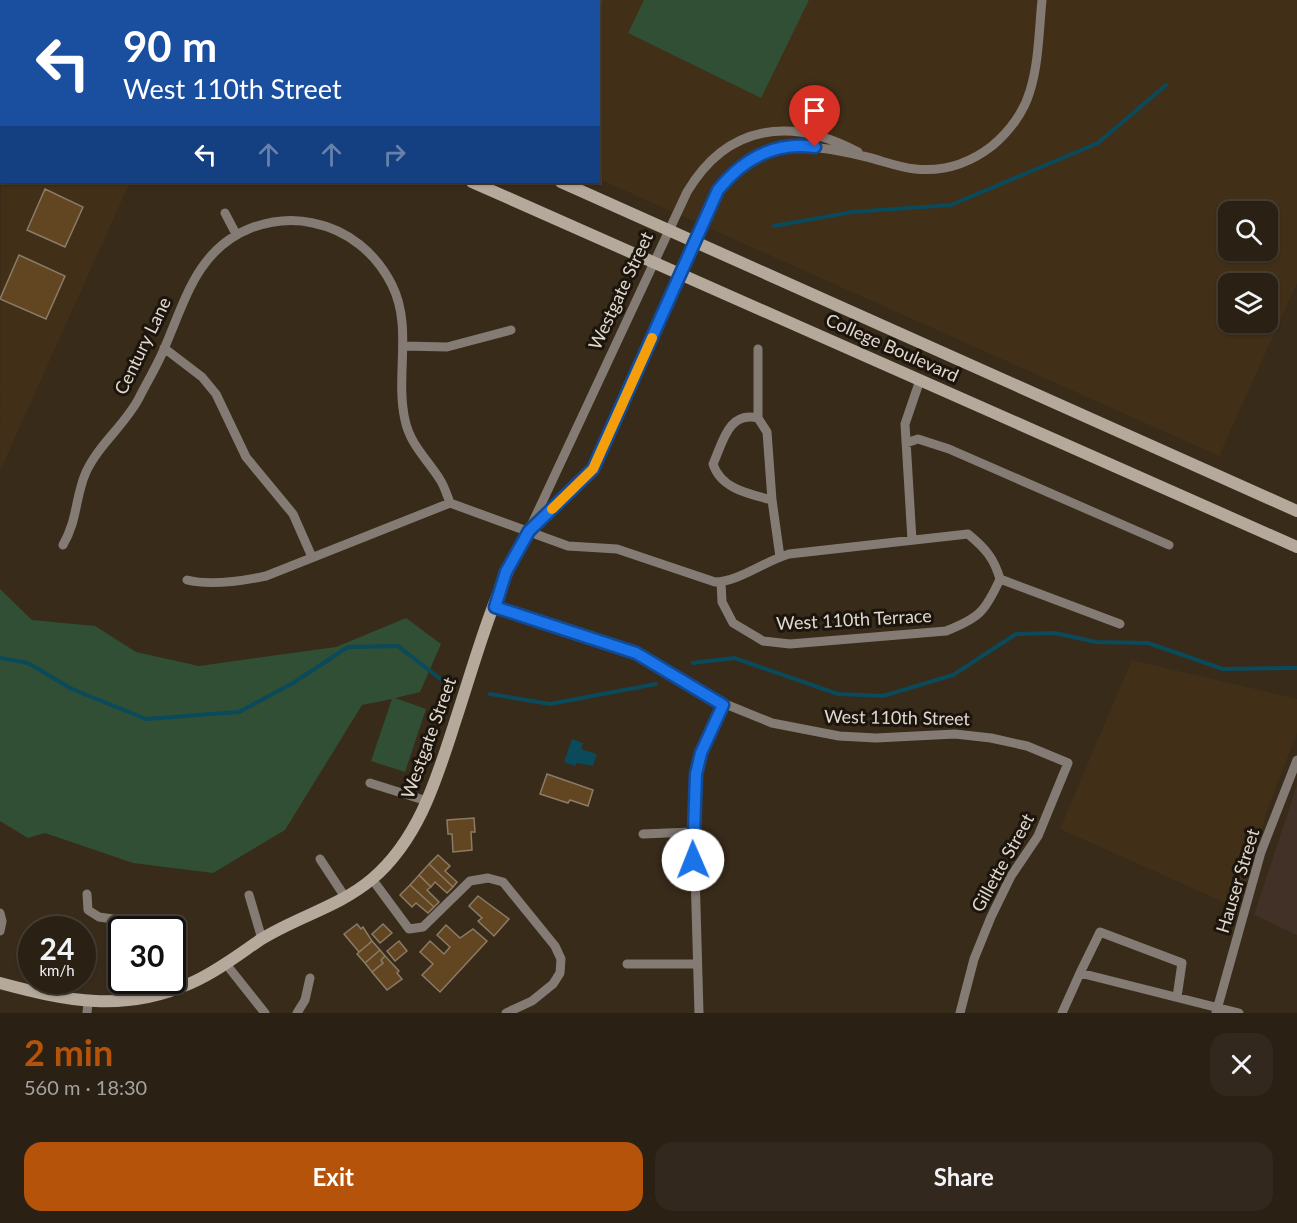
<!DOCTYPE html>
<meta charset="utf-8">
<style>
:root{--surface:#2a2014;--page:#32281d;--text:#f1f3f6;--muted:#a5a3a0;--line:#463e34;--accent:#b45309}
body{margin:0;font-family:Lato,sans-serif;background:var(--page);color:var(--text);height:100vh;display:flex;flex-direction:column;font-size:22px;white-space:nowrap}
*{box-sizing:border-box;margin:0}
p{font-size:20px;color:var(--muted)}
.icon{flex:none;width:33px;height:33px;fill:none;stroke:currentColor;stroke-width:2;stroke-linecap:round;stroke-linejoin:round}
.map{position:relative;height:1013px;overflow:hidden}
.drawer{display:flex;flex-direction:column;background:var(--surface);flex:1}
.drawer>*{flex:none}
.top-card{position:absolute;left:0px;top:0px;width:600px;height:183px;box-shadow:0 2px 4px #0004,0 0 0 2px var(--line);background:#1a4fa0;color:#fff;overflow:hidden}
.tools{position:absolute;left:1218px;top:201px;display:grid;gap:12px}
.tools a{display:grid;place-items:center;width:60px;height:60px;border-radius:12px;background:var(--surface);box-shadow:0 2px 4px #0004,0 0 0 2px var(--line);font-size:30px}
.speed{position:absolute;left:18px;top:916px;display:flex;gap:12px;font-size:30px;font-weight:700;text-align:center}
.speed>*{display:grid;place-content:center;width:78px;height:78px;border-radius:50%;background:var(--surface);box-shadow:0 2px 4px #0004,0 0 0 2px var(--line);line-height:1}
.speed small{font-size:15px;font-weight:400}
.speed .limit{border:3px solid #111;border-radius:9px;background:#fff;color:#111}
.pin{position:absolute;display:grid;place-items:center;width:51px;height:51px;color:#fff;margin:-62px -26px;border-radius:50% 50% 50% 0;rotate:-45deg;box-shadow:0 0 6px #0007}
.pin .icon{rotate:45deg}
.me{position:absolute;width:66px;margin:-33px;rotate:359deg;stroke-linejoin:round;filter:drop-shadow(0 0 4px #0008)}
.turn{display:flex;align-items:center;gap:21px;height:126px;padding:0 24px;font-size:27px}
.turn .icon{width:78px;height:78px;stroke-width:2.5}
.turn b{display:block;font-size:42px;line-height:51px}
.lanes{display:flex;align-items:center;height:57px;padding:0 24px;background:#0003;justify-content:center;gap:30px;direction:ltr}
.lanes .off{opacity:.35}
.round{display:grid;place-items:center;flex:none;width:63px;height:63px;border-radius:18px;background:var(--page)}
.headline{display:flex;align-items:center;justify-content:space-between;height:102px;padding:0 24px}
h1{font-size:36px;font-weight:700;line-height:45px;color:var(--accent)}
.primary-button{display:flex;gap:12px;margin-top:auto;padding:12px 24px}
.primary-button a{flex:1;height:69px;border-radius:18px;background:var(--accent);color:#fff;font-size:24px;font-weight:700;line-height:69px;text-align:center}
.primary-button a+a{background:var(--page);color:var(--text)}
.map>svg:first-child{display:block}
.built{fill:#412f18;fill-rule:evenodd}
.industrial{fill:#423127}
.green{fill:#304f34}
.water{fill:#0a4a5a}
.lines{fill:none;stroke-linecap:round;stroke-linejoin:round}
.stream{stroke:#0a4a5a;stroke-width:4}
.building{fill:#624621;stroke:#8b7b67;stroke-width:1.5}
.street{stroke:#847c74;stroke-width:9}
.secondary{stroke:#b5a99b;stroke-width:12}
.route-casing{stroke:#114b97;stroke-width:15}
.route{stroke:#1a73e8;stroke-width:10}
.slow{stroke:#f59e0b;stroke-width:10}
.labels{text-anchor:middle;stroke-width:6;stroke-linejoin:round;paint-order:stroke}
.street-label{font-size:18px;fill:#e0d8cd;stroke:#1b150d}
</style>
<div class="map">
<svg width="1297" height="1013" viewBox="0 0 1297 1013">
<rect width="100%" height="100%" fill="#382b1a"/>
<path class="built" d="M198,0H1297V283L1219,456L599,179L598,2ZM1228,212H1268V250H1228ZM1228,284H1268V322H1228Z
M1,125L2,182H130L0,471Z
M1132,660L1297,699V733L1267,811L1239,909L1060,829Z"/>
<path class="industrial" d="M1297,785V935L1254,915Z"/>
<path class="green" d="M644,0H809L761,98L628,33Z
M0,589L32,620L95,626L136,652L199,666L336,647L406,618L441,644L420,692L395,698L426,709L405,772L371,761L392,699L362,705L285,830L213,873L133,863L45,833L28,838L0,821Z"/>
<path class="water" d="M572,739L583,743L581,749L597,754L593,766L577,763L575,766L564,762Z"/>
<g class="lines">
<path class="stream" d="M774,226L852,212L951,205L1098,143L1166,85
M0,658L28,663L72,689L146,719L239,712L293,683L348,647L398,646L443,681
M693,663L734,658L838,694L883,696L953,675L1016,634L1055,633L1096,642L1148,643L1223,669L1297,668
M490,694L550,704L656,684"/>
</g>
<path class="building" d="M45,189L83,207L65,247L27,230Z
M19,255L65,276L46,319L0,299Z
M547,774L593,790L588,806L570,800L568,803L540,794Z
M474,818L475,832H471L472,850L453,852L452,834H448L447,820Z
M438,855L450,866L445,871L457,882L453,887L429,864Z
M429,864L453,887L447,893L435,882L431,887L419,875Z
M419,875L431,887L427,890L439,902L434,907L410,885Z
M410,885L434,907L428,913L416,903L412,907L400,895Z
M478,896L509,919L494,936L478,921L482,918L469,906Z
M357,924L361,929L363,927L372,941L359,952L344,934Z
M383,924L392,933L380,943L372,934Z
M446,925L460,938L473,929L487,941L440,992L422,975L433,964L420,952L430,941L444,954L450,947L437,935Z
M372,941L380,950L365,963L357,954Z
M399,941L407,951L395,961L387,951Z
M380,950L385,956L381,960L383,963L372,972L365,963Z
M385,956L399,971L397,973L402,979L387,990L372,972L383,963L381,960Z"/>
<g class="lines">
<path class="street" d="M225,213L236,234
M403,346L447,347L511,330
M164,348L202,377L216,394L246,457L293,514L312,557
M758,418V349
M906,443L918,439L949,449L1169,545
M772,500L767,432L758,418C728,411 723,442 713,464C721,489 749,494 772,500L780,557
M531,526L687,192C728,123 792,117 858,152
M529,531L593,469L710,205C747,136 800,141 867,157C883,161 898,167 915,169C943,172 970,163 992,146C1009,132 1024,112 1030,91C1039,62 1039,29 1042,0
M912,540L905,424L920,380
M63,545C78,519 75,497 86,472C99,444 125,425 139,398C147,382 157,366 164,349C185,301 197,249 251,228C270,221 292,218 313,223C348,230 376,253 392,285C413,327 395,376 405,420C410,444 426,458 439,478C444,485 447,495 450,503
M1000,579L1120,624
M187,580C211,586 242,581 266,576L450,503L568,546L617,549L715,582C738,582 765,561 789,554L968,534C985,548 994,558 1000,579C985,612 979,618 946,631L790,644L763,641L733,623L722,602L721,582
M495,607L635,653L708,697L772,723L839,736L876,738L955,734L991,738L1027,746L1068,763L1038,836L1011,876L991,917L974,959L960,1013
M370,783L427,801
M643,834L692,832
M320,859L345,897
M372,879L409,929L423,927L470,881L488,878L503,882L555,946L561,959L560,973L553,984L532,1001L506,1013
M87,894L88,910L99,917L113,919L123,930
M249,895L262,939
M0,913L2,921L0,931
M226,964L265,1013
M627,964H696
M1080,973L1100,932L1182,963L1177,997
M120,1000L122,953
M87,1013L88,1002
M297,1013L305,1000L310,978
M699,1013L693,800L701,753L723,705
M1062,1013L1080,973L1239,1013
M1216,1013L1261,852L1297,760"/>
<path class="secondary" d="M65,0L68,2
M151,0L155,2
M26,2L27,0
M0,61L2,57
M0,104L2,103
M472,182L1297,547
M561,182L1297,511
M0,983C67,1001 124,1013 191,983C216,972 238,955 260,940C296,917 339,907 372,879C418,840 436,781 454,725C476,659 493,590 529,531"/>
</g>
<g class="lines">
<g class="route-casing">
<path id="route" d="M693,860L696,774L701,753L723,705L636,653L495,607L506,572L529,531L593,469L718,190C743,159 774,141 815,147"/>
</g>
<use href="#route" class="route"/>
<path class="slow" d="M552,509L593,469L652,338"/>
</g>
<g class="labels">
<g class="street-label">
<text transform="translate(621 291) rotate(-65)" y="6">Westgate Street</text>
<text transform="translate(143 346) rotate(-64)" y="6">Century Lane</text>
<text transform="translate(892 348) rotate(24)" y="6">College Boulevard</text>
<text transform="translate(854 620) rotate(-3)" y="6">West 110th Terrace</text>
<text transform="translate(897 718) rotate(1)" y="6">West 110th Street</text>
<text transform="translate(429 738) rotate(-70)" y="6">Westgate Street</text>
<text transform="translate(1003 863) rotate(-61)" y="6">Gillette Street</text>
<text transform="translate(1238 881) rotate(-73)" y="6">Hauser Street</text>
</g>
</g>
</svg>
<div class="tools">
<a><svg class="icon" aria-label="search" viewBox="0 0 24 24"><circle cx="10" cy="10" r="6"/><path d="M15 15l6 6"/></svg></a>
<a><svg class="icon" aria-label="layers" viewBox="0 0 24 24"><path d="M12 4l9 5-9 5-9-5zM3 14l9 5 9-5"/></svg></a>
</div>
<div class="speed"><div>24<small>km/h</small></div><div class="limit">30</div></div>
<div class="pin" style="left:815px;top:147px;background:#d93025"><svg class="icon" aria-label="arrive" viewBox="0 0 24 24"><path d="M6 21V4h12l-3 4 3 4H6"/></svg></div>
<svg class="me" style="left:693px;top:860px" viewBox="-20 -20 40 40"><circle r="19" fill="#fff"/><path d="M0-13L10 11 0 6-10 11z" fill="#1a73e8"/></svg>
<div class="top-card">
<div class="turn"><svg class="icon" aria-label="left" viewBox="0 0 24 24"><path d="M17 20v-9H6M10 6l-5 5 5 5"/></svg><div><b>90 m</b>West 110th Street</div></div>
<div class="lanes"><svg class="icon" aria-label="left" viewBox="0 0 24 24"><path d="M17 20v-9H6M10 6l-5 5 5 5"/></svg><svg class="icon off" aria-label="ahead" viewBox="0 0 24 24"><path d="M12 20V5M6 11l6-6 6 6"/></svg><svg class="icon off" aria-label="ahead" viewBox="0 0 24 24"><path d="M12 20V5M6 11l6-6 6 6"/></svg><svg class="icon off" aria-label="right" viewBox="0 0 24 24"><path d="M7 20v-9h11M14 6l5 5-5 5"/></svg></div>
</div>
</div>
<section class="drawer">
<div class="headline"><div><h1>2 min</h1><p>560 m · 18:30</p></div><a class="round"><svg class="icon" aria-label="close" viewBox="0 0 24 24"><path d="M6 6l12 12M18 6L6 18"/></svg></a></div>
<div class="primary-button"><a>Exit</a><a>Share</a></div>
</section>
